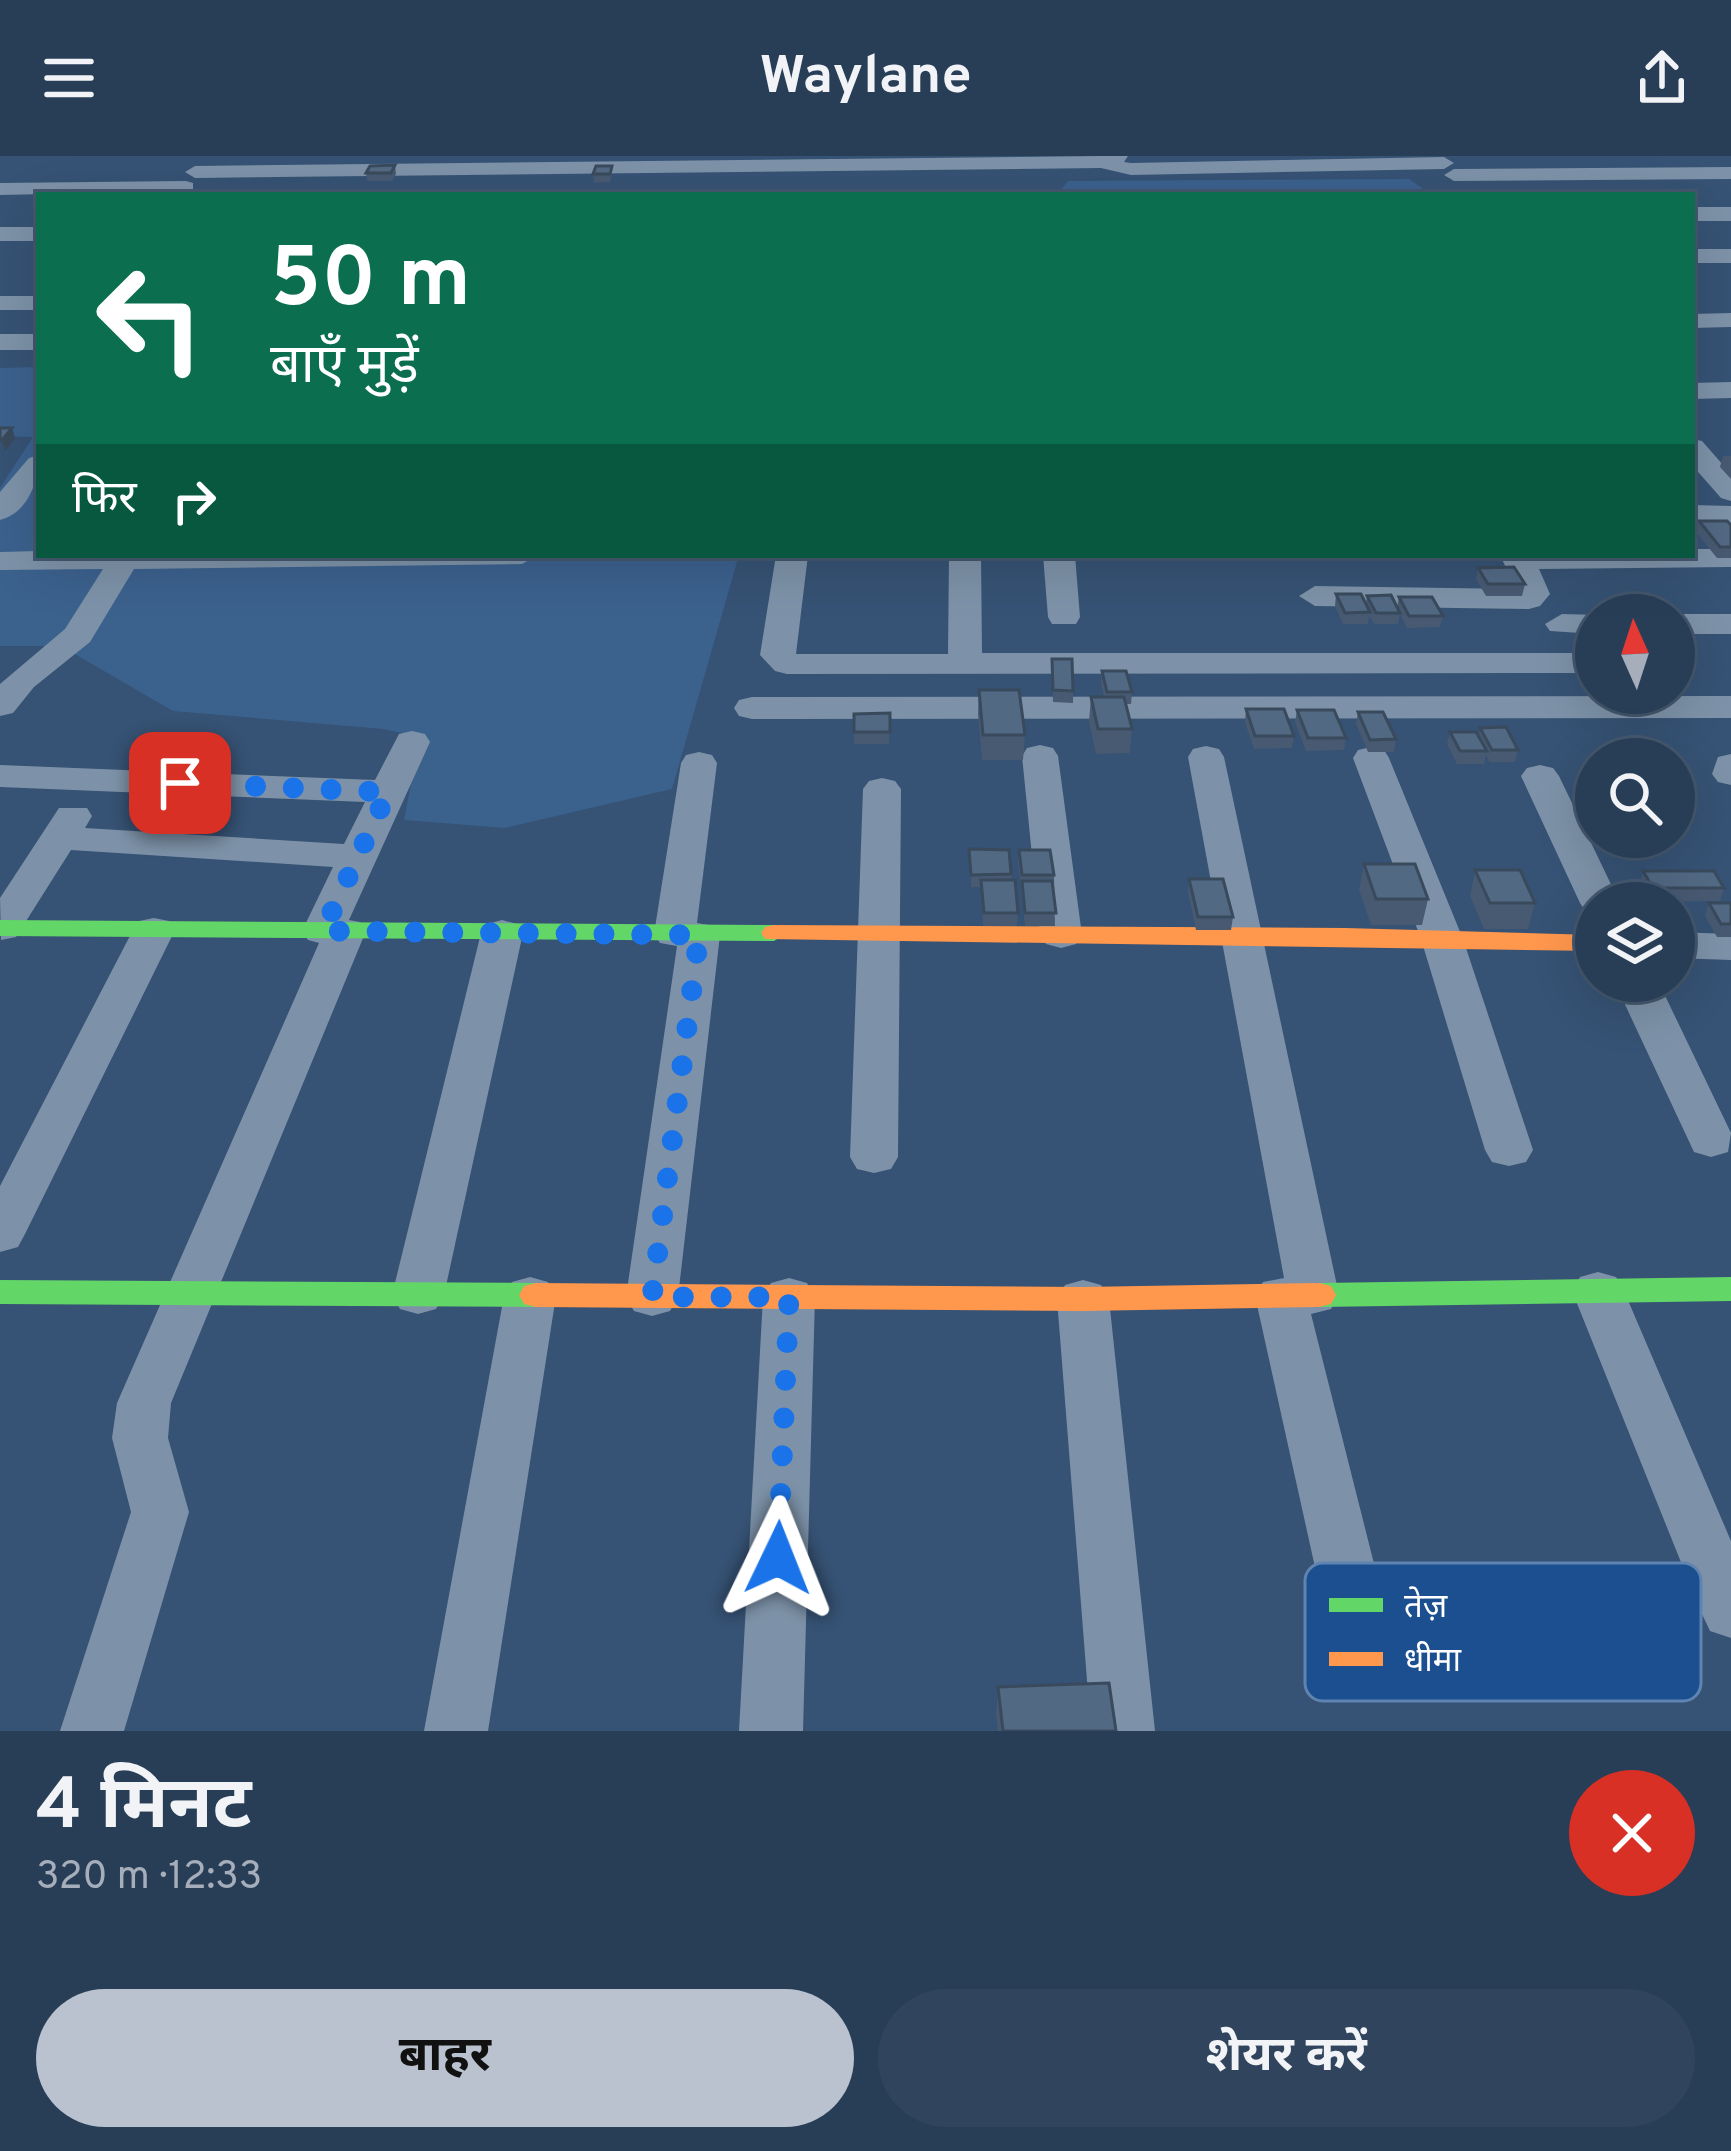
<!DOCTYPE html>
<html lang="hi">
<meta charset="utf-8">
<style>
:root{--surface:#283e57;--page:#30455d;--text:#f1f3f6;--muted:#a5aeba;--line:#44576d;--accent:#b9c2ce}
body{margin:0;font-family:Overpass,"Noto Sans Devanagari",sans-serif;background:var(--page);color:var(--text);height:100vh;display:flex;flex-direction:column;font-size:45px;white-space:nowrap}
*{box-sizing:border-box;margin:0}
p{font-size:39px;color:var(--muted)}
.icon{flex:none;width:66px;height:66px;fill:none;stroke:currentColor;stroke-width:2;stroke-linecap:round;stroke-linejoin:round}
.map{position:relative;height:1575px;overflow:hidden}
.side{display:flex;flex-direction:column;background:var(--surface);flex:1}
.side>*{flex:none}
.banner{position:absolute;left:36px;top:36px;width:1659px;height:366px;border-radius:0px;box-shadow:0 12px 48px #0002,0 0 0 3px var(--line);background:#0b6e4f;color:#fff;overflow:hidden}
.needle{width:78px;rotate:357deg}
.controls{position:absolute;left:1575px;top:438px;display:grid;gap:24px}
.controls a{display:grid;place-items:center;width:120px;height:120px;border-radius:50%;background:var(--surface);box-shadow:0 12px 48px #0002,0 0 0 3px var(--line);font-size:60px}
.pin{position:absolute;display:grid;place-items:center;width:102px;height:102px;color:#fff;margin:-51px;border-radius:24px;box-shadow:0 6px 18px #0006}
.me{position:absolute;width:132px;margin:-66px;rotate:2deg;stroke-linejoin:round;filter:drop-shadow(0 0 9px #0008)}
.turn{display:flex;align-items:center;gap:42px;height:252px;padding:0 36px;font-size:54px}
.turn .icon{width:156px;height:156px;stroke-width:2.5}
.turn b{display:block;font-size:84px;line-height:102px}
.then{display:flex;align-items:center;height:114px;padding:0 36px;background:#0003;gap:24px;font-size:45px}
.round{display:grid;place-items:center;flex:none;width:126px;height:126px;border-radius:63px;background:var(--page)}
.head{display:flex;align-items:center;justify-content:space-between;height:204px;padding:0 36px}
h1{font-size:72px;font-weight:700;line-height:90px}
.action{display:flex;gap:24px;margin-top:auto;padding:24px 36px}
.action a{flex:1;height:138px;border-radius:72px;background:var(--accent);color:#111;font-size:48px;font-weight:700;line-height:138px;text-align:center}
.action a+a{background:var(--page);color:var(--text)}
header{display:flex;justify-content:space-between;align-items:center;height:156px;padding:0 36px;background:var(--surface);font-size:54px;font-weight:700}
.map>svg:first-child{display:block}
.water{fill:#3b618d}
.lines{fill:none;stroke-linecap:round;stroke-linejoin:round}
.street{fill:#7d92a8;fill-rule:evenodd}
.fast{fill:#63d668;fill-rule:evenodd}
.slow{fill:#ff974d;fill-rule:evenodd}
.wall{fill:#475a72}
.shaded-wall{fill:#394a5c}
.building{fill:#526984;stroke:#394a5c;stroke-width:3}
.route{stroke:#1a73e8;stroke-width:21;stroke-dasharray:0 37.8}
.key{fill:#1b4f8f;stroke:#5f84b1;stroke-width:3}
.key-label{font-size:33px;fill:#fff}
</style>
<header><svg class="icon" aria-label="menu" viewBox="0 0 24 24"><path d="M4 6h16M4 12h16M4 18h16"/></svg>Waylane<svg class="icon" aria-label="share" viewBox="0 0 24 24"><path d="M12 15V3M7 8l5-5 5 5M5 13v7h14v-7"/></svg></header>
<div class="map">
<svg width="1731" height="1575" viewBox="0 0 1731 1575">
<rect width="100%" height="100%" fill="#365274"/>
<path class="water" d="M1409,23L1432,39H1057L1068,25Z
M39,211V399H739L672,633L505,672L404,664L420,581L383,573L173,555L61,490H0V332L33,281L0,280V212Z"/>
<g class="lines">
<path class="street" d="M1101,0H1128L1124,6L1131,7L1444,1L1454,7L1444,13L1131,19L1101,12L195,22L185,16L195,10Z
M1731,11V23L1454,25L1444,19L1454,13Z
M186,25L193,27V35L0,39V27Z
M1692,51H1731V65H1692Z
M0,71H39V85H0Z
M1692,93H1731V107H1692Z
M0,140H39V154H0Z
M1731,157V171L1692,172V158Z
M0,178H39V194H0Z
M1731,226V242L1692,243V227Z
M1692,283L1702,285L1731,318V345L1721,342L1692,309Z
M39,299C39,325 28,357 0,364V336L29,302Z
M1692,349L1731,350V368L1692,367Z
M1692,393H1731V411L1539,413L1550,438L1540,450L1529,453L1315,450L1299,440L1315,430L1516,433L1500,399H1692Z
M39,395V399H538L522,408L134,413L90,486L34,531L13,557L0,560V528L65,473L103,413L0,414V396Z
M776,399H808L796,498H948L949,399H981L982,497H1596V517L787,518L775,515L760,499Z
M1043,399H1075L1080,461L1076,468H1052L1048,461Z
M1562,458L1600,459H1596V478L1550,475L1545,468Z
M1674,458H1731V478H1674V459H1670Z
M1731,540V562L752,563L739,560L734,552L739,544L752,541Z
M412,575L425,578L430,586L349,764L360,766L366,775L171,1247L168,1282L189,1356L124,1575H60L131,1356L112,1282L117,1247L319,787L308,784L302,775L333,711L71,694L16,781L1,784L0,742L59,652H87L92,660L85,672L344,688L365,646L0,631V609L375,624L399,578Z
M1040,589L1053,592L1058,600L1082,779L1076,788L1061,792L1046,788L1040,779L1022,600L1027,592Z
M1206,590L1219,593L1224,601L1339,1139L1331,1153L1311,1158L1392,1479L1383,1498L1361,1506L1339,1498L1330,1479L1255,1140L1263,1126L1284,1122L1188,601L1193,593Z
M1371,591L1384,594L1389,602L1463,783L1533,994L1526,1006L1509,1010L1492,1006L1485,994L1421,783L1353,602L1358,594Z
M699,596L712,599L717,607L697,767L714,770L720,779L678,1141L670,1155L652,1160L634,1155L626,1141L677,790L660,787L654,778L681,607L686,599Z
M1731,598V629L1718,626L1712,618L1718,601Z
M1540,609L1553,612L1559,620L1620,747H1596V758L1586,756L1580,747L1521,620L1527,612Z
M882,622L895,625L901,633L898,1001L891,1013L874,1017L857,1013L850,1001L863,633L869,625Z
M154,762L169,765L175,774L25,1078L18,1091L0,1096V1030L133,774L139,765Z
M502,764L517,768L523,777L444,1139L436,1153L418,1158L400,1153L392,1139L481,777L487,768Z
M1674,776L1731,778V804L1674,802Z
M1614,825H1658L1731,977L1728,996L1711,1001L1694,996Z
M1598,1116L1616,1121L1624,1135L1731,1385V1482L1710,1475L1701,1456L1572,1135L1580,1121Z
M530,1121L548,1126L556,1140L488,1575H424L504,1140L512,1126Z
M789,1122L807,1127L815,1141L803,1575H739L763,1141L771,1127Z
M1083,1124L1101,1129L1109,1143L1155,1575H1091L1057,1143L1065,1129Z"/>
<path class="fast" d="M0,764L774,769L787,777L774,785L0,780Z
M1731,1121V1145L1319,1151L1307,1148L1302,1139L1307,1130L1319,1127Z
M0,1124L536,1127L548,1130L553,1139L548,1148L536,1151L0,1148Z"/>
<path class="slow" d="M774,769L1345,772L1596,779V795L765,783L761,777L765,771Z
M536,1127L1083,1131L1319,1127L1331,1130L1336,1139L1331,1148L1319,1151L1083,1155L536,1151L524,1148L519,1139L524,1130Z"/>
</g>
<path class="wall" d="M395,9L396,18L392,25H367L366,17Z
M593,18H612L610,26L594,27Z
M1723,300H1731V323L1720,311Z
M1699,365L1731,369V402H1717L1696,376Z
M1618,399H1651L1650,401H1620Z
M1478,412L1525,428L1522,440H1486L1476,423Z
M1336,438L1366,448L1367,440L1397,452L1399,441L1443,460L1440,471L1407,472L1400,458L1398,468H1374L1369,460L1368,468H1343L1335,450Z
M1052,503L1073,535V547L1053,546Z
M1102,515L1132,536L1131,548H1126L1132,573L1130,597L1096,598L1089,566L1091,541H1104L1101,527Z
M979,534L1025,579L1023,604H982L978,558Z
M1246,553L1294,580L1292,592L1254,593L1245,566Z
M1297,554L1346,582L1344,594L1306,595L1295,566Z
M1358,556L1396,583L1394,596H1368L1356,568Z
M890,557L889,588H854V558Z
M1480,572L1518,594L1515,606H1489L1486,599L1484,608H1457L1447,588L1450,576L1479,580Z
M969,693L1011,718L1018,757L1017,770H983L981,731H971Z
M1019,694L1054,719L1055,770H1025L1018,706Z
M1364,708L1428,743L1422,769H1371L1359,734Z
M1475,714L1535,747L1528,773H1484L1470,740Z
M1643,715L1724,732L1720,745L1649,746L1640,728Z
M1189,723L1233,761L1231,774H1196L1188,736Z
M1709,747H1731V781H1717L1705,760Z
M998,1531L1116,1575H998L996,1559Z"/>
<path class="shaded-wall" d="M12,272L15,282L5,295L2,284Z"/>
<path class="building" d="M395,9L391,17H366L370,10Z
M596,10H612L610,18H593Z
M0,272H12L2,284H0Z
M1699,365H1727L1731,369V391H1720Z
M1514,411L1525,428H1488L1478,412Z
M1336,438H1361L1370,456L1345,457Z
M1391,439L1400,457H1376L1367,440Z
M1399,441H1432L1443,460H1409Z
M1052,503H1072L1073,535L1053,534Z
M1102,515H1126L1132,536H1107Z
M979,534H1019L1025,579H983Z
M1091,541H1124L1132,573H1098Z
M1246,553H1284L1294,580H1255Z
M1297,554H1334L1346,582H1308Z
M1358,556H1383L1396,583L1370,584Z
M890,557V576H854V558Z
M1506,571L1518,594H1492L1480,572Z
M1450,576H1476L1487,595H1460Z
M969,693L1009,694L1011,718L971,719Z
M1019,694H1050L1054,719H1022Z
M1364,708H1415L1428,743H1376Z
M1475,714H1520L1535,747H1490Z
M1643,715H1714L1724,732H1653Z
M1189,723H1223L1233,761H1198Z
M981,724H1015L1018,757H984Z
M1022,725H1052L1056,757H1025Z
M1709,747H1731V768H1721Z
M1109,1527L1116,1575H1003L998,1531Z"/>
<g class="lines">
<path class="route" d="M180,627L388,636L323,775L699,779L652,1141H789L778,1402"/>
</g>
<rect x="1305" y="1407" width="396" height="138" rx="18" class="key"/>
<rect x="1329" y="1442" width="54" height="14" fill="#63d668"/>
<rect x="1329" y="1496" width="54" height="14" fill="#ff974d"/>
<g class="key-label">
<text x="1404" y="1461">तेज़</text>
<text x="1404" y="1515">धीमा</text>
</g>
</svg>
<div class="controls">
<a><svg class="needle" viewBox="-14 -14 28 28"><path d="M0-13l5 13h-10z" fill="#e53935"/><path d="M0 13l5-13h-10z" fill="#a5aeba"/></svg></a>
<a><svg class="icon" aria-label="search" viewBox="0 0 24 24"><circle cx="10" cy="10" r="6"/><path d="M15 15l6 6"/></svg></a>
<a><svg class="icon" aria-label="layers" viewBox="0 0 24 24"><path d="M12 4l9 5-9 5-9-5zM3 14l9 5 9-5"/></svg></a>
</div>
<div class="pin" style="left:180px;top:627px;background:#d93025"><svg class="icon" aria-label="arrive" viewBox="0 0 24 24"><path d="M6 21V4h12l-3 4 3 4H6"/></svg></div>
<svg class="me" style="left:778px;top:1402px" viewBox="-20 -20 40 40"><path d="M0-17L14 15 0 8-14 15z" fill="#1a73e8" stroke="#fff" stroke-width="4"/></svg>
<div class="banner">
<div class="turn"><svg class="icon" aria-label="left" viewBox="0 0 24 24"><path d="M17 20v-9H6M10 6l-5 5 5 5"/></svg><div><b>50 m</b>बाएँ मुड़ें</div></div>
<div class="then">फिर<svg class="icon" aria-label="right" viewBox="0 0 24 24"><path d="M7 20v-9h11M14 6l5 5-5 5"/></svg></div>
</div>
</div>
<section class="side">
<div class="head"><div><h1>4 मिनट</h1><p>320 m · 12:33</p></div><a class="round" style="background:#d93025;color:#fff"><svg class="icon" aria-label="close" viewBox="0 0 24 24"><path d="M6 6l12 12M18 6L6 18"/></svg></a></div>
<div class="action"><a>बाहर</a><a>शेयर करें</a></div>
</section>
